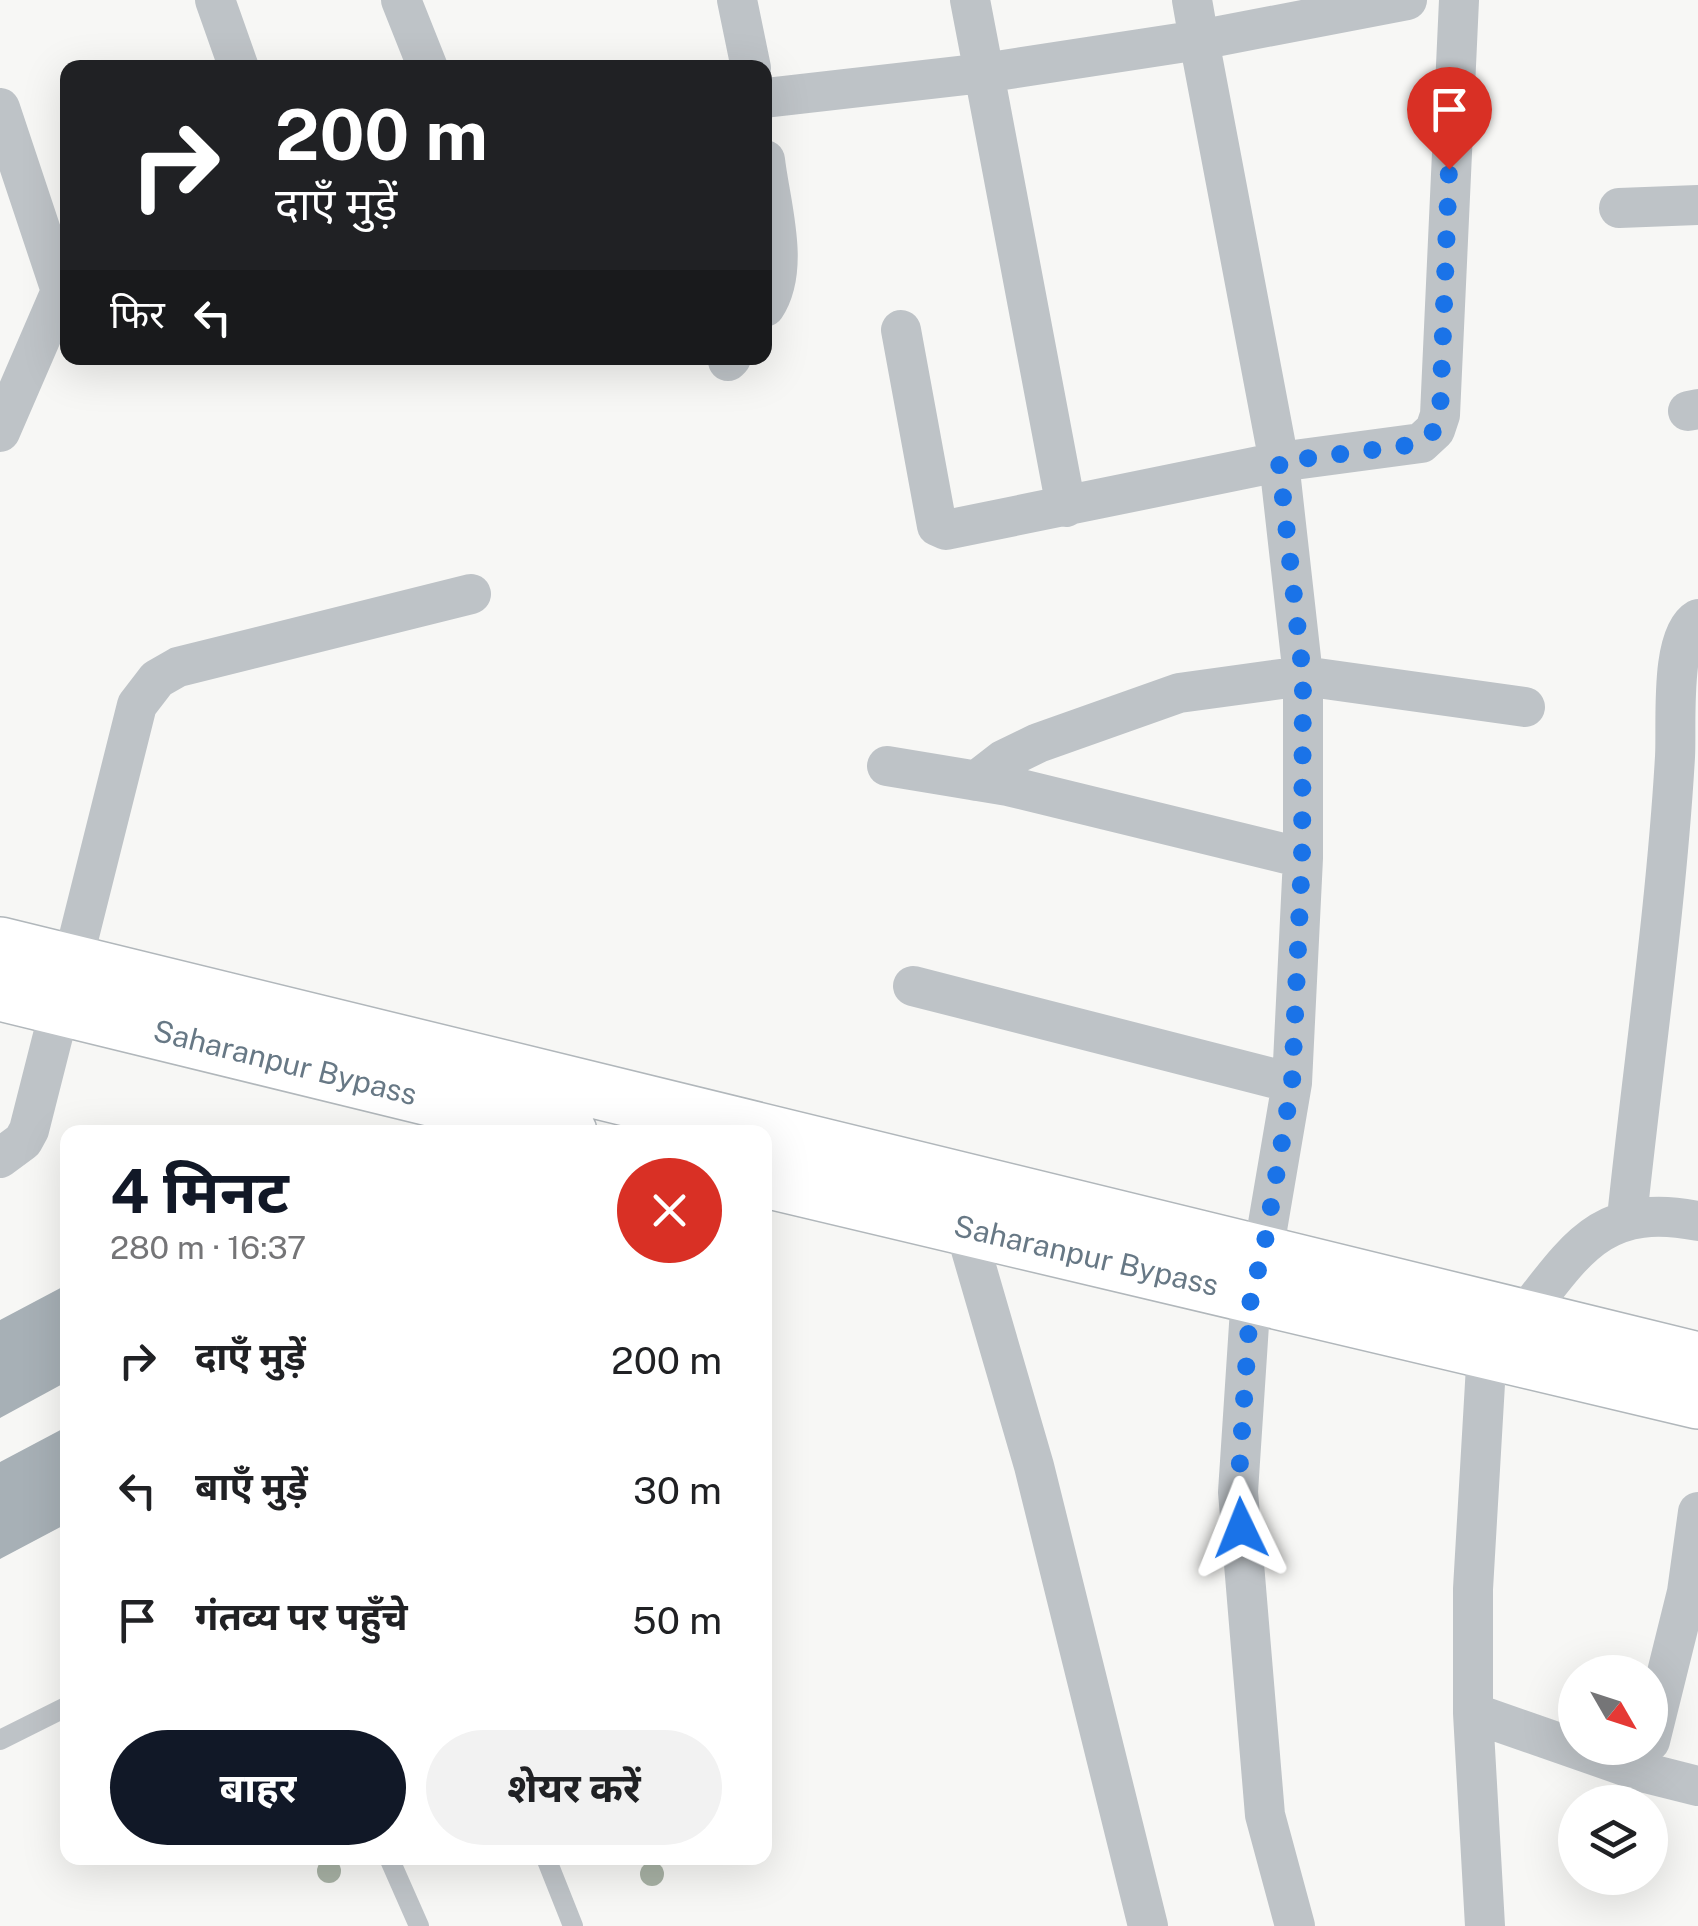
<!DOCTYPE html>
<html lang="hi">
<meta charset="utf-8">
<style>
:root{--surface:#fff;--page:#f2f2f2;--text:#202124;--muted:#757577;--accent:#111827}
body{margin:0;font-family:"Public Sans","Noto Sans Devanagari",sans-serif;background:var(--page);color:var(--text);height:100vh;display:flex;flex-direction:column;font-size:38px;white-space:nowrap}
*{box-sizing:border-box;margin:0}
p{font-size:32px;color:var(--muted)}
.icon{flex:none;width:55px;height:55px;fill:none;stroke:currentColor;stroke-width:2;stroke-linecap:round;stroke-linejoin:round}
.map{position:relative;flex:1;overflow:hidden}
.details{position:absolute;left:60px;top:1125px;width:712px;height:740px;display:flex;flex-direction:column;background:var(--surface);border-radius:20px;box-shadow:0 10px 40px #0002}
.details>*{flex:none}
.hud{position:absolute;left:60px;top:60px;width:712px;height:305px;border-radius:20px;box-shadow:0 10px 40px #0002;background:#202124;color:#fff;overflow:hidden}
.needle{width:65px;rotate:129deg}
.controls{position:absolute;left:1558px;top:1655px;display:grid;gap:20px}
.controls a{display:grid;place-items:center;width:110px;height:110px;border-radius:50%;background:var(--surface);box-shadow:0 10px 40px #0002;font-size:50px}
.pin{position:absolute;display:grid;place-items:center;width:85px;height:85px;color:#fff;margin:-102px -42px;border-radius:50% 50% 50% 0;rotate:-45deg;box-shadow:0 0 10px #0007}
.pin .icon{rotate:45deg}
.me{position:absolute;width:110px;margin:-55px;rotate:358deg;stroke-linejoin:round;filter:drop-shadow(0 0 8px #0008)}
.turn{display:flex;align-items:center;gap:35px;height:210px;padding:0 50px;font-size:45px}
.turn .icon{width:130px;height:130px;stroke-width:2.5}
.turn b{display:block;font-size:70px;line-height:85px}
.then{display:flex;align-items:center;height:95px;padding:0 50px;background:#0003;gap:20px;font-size:38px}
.round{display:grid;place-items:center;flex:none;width:105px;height:105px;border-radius:52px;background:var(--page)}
.overview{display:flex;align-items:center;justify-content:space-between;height:170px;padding:0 50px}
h1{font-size:60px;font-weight:700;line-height:75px;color:var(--accent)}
.button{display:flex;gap:20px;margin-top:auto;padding:20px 50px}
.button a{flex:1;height:115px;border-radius:60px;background:var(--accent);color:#fff;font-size:40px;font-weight:700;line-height:115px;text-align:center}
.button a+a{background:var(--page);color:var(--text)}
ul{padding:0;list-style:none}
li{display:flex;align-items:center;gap:30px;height:130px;padding:0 50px}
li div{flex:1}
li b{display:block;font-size:38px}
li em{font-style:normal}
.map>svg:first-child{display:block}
.building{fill:#a7b0b6}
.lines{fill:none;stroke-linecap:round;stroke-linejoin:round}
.secondary-casing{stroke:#b1b7bb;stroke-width:58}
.lane{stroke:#bec3c7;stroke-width:20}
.street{stroke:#bec3c7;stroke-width:40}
.secondary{stroke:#fff;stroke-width:55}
.tree{fill:#a7b1a4}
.route{stroke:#1a73e8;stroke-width:18;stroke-dasharray:0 32.4}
.labels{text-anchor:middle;stroke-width:10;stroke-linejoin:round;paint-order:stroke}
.street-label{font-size:30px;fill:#677885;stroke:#fff}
</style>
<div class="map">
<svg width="1698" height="1926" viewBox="0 0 1698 1926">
<rect width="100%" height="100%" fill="#f7f7f5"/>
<path class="building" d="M68,1284V1381L0,1418V1320Z
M68,1426V1523L0,1559V1462Z"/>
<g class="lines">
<g class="secondary-casing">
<path id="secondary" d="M0,945L1698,1360
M0,993L569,1132
M765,1180L1698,1401"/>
</g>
<path class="lane" d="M0,1740L68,1706
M389,1858L419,1926
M546,1858L573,1926"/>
<path class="street" d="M215,0L239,68
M401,0L428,68
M737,0L751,68
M1192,0L1199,40L1407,0
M765,98L984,73L970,0
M0,108L61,291L0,432
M765,160C770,204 791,268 765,307
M1619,208L1698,205
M901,330L937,526L946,530L1279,462L1421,443L1435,430L1440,415L1459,0
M728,361L731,358
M1688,411L1698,409
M1066,507L984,73L1199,40L1279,462L1303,676V858L1292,1083L1263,1253L1251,1294L1238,1492L1265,1815L1295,1926
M887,766L1008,786L1303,858
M976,781L1003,760L1038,743L1179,693L1303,676L1525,707
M72,964L137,705L157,679L178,667L471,594
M913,986L1292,1083
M0,1158L23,1141L29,1130L60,1008
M1627,1218C1643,1064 1666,911 1675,757C1677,725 1669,636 1698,619
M965,1229L1034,1466L1148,1926
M1523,1317C1576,1249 1602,1202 1698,1221
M1473,1713L1642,1772L1698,1786
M1650,1741L1687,1592L1698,1512
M1485,1926L1473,1713V1589L1487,1349"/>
<use href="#secondary" class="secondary"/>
</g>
<g class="tree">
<circle cx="329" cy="1871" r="12"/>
<circle cx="652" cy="1874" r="12"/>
</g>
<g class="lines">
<path class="route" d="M1241,1528L1238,1492L1251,1294L1263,1253L1292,1083L1302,858L1303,676L1279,462L1410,445C1427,442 1436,432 1440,415L1449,169"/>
</g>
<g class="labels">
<g class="street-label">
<text transform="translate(285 1063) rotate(14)" y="10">Saharanpur Bypass</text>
<text transform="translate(1086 1256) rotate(13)" y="10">Saharanpur Bypass</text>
</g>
</g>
</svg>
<div class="controls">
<a><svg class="needle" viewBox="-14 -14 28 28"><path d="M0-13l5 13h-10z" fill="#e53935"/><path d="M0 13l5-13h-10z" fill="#757577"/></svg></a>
<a><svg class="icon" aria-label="layers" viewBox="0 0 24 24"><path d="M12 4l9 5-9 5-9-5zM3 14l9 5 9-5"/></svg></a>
</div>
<div class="pin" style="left:1449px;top:169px;background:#d93025"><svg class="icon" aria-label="arrive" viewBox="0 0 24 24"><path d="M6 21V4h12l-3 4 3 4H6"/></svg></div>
<svg class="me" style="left:1241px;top:1528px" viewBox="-20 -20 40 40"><path d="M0-17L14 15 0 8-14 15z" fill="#1a73e8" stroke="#fff" stroke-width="4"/></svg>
<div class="hud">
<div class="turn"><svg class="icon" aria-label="right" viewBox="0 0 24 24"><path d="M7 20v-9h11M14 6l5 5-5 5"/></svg><div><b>200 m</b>दाएँ मुड़ें</div></div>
<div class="then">फिर<svg class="icon" aria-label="left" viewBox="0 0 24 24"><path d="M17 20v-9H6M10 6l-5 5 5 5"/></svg></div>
</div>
<section class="details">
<div class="overview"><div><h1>4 मिनट</h1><p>280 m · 16:37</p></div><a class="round" style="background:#d93025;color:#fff"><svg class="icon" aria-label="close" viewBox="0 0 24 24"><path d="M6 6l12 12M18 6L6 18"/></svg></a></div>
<ul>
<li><svg class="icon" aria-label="right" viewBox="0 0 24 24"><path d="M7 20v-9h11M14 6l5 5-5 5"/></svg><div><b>दाएँ मुड़ें</b></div><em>200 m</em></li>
<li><svg class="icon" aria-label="left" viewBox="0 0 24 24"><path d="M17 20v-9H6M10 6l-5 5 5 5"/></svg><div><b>बाएँ मुड़ें</b></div><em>30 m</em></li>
<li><svg class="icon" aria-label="arrive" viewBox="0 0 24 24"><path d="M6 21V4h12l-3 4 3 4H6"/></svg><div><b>गंतव्य पर पहुँचे</b></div><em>50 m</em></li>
</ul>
<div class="button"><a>बाहर</a><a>शेयर करें</a></div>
</section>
</div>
